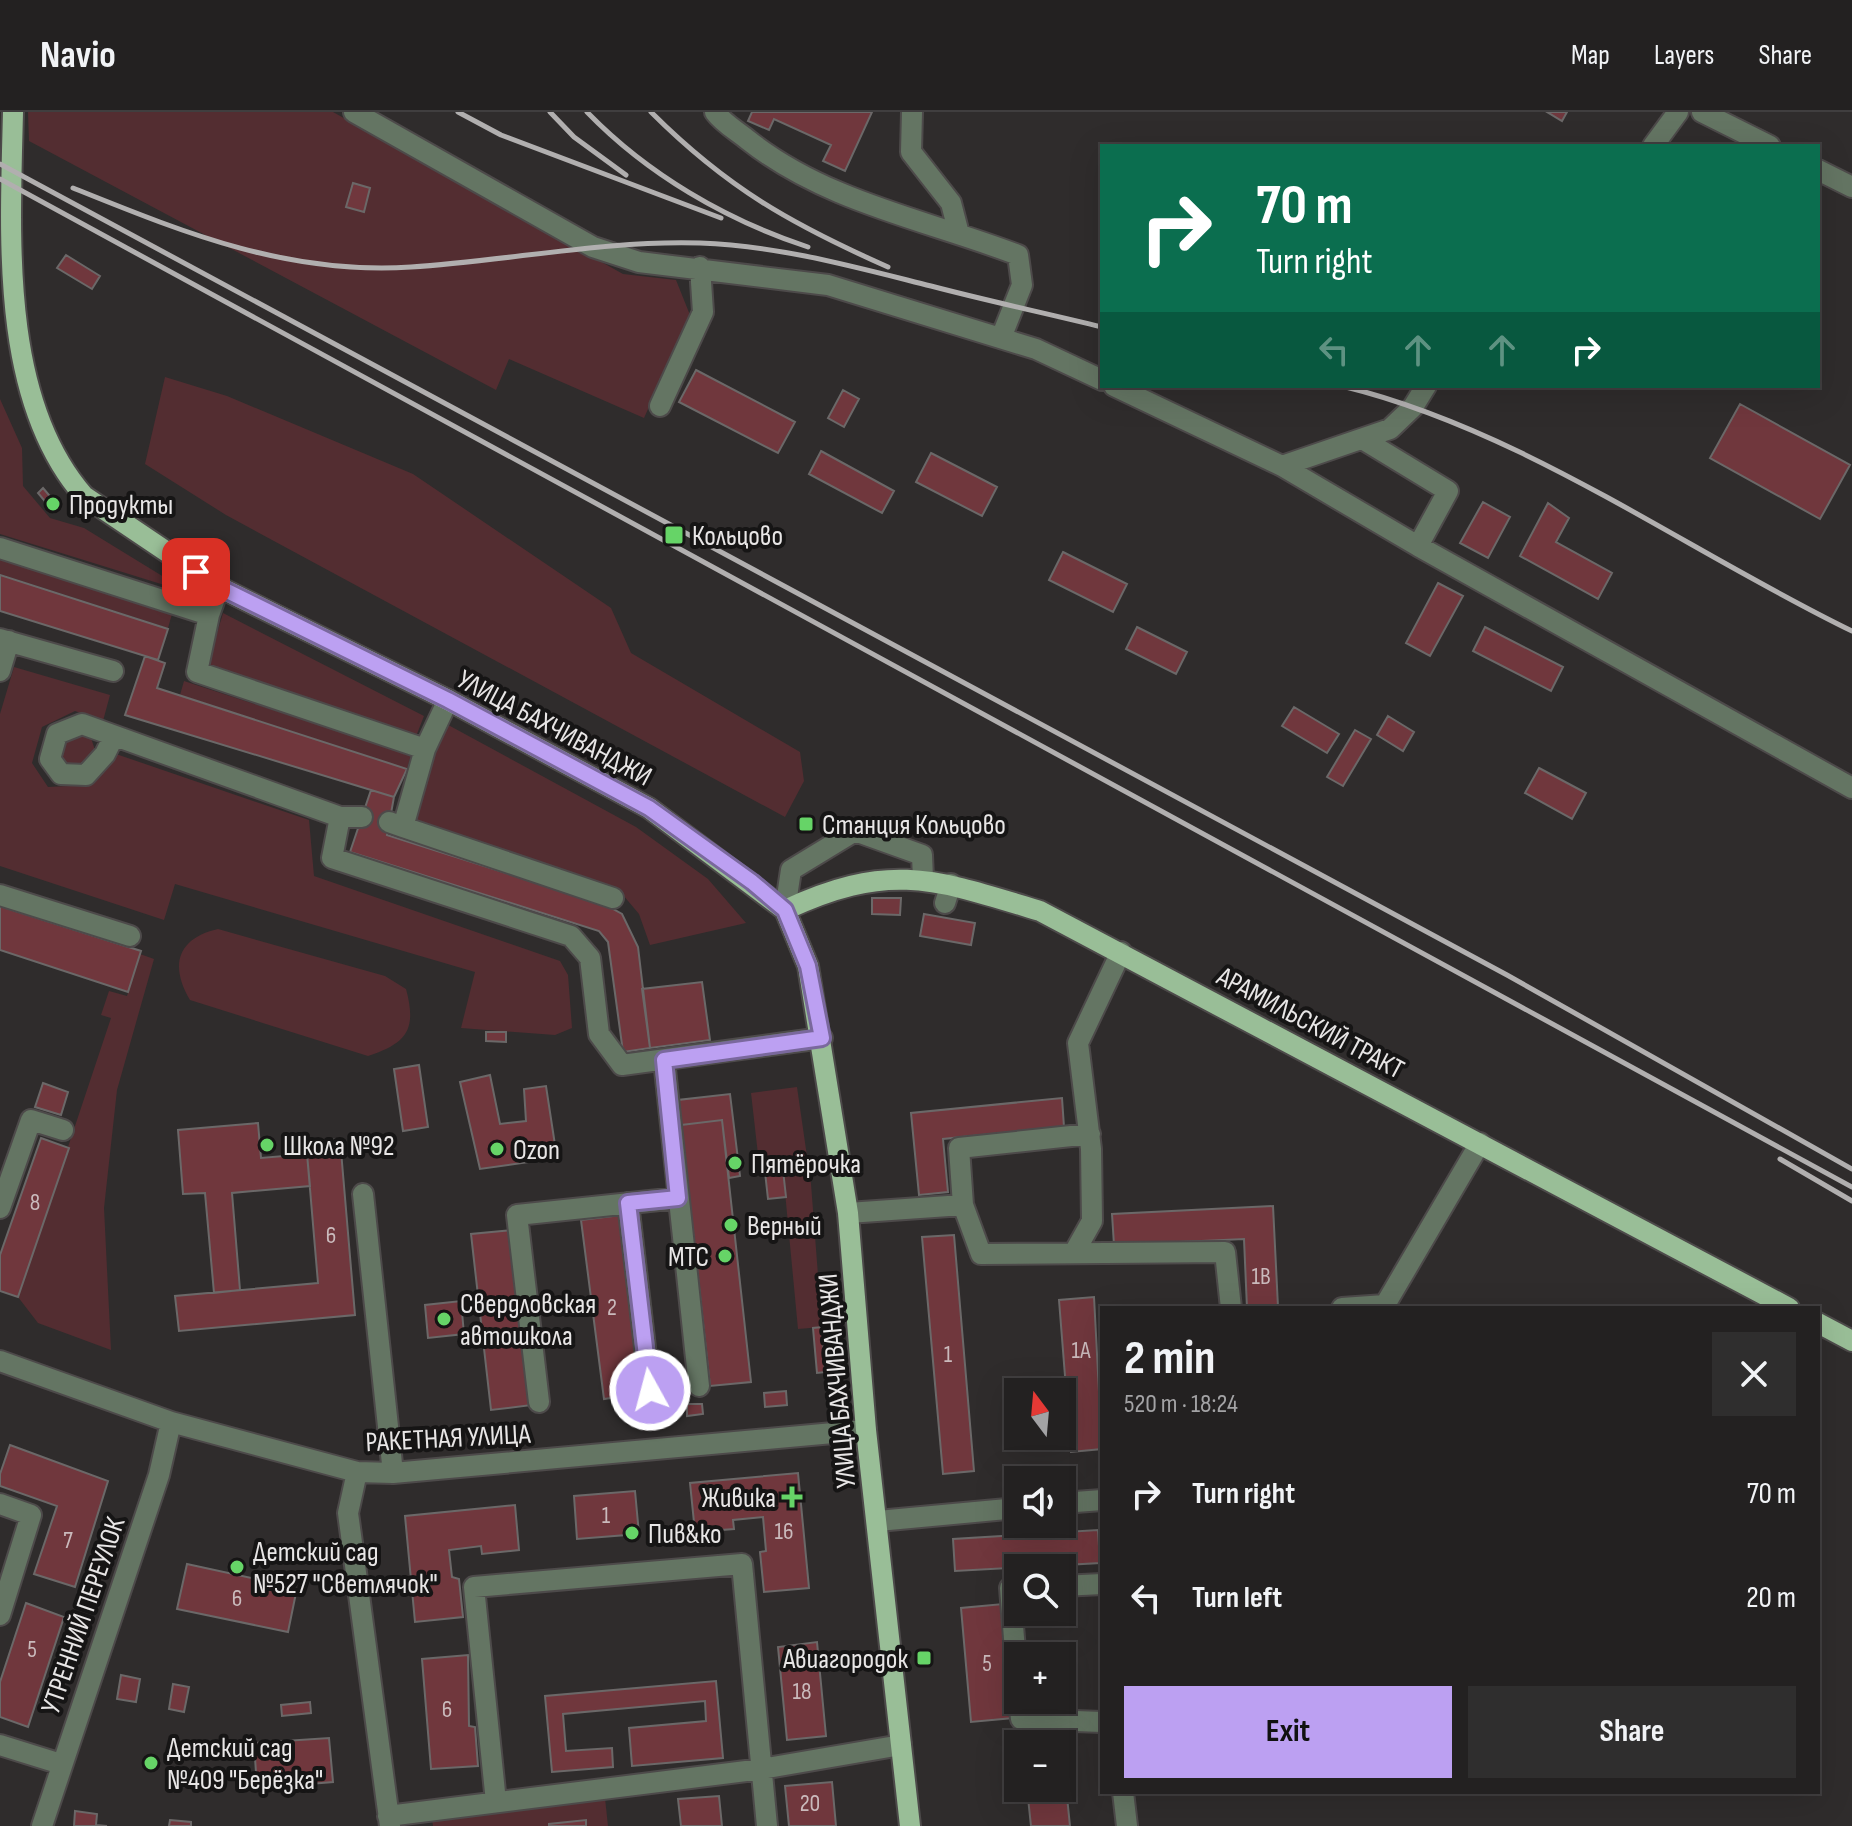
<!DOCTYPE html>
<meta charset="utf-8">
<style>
:root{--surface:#232121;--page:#2f2e2e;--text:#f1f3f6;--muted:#a3a3a5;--line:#403e3f;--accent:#bca0f2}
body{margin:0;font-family:"Sofia Sans Condensed",sans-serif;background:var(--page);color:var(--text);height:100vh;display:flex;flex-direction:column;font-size:30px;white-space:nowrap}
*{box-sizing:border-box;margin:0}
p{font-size:26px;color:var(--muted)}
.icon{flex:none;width:44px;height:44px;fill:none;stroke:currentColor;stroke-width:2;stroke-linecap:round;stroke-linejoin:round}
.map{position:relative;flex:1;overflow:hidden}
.sheet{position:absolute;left:1100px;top:1194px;width:720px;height:488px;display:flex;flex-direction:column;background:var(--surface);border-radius:0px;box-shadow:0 8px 32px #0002,0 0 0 2px var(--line)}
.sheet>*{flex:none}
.top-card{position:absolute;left:1100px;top:32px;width:720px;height:244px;border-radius:0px;box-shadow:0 8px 32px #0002,0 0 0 2px var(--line);background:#0b6e4f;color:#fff;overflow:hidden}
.needle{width:52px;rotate:344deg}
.controls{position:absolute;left:1004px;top:1266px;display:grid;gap:16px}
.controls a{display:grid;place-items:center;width:72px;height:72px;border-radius:0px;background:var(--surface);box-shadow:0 8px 32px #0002,0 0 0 2px var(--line);font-size:40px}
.pin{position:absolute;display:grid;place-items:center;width:68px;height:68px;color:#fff;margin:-34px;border-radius:16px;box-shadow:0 4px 12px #0006}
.me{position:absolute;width:88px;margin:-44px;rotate:353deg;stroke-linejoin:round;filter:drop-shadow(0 0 6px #0008)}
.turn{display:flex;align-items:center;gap:28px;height:168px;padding:0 24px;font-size:36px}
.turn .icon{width:104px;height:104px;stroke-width:2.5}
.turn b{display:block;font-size:56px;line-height:68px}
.lanes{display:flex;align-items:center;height:76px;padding:0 24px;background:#0003;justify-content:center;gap:40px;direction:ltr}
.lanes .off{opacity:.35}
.round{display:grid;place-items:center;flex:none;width:84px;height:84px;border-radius:0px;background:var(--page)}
.overview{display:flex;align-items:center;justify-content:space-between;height:136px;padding:0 24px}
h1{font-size:48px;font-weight:700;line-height:60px}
.cta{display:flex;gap:16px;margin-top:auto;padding:16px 24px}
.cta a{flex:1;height:92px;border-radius:0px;background:var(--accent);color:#111;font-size:32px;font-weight:700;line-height:92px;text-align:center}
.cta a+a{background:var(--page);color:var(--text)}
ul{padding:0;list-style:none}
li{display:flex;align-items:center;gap:24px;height:104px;padding:0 24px}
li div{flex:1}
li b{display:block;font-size:30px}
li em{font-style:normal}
header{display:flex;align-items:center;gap:48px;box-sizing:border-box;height:112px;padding:0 40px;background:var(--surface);border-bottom:2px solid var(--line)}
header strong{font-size:38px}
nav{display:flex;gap:44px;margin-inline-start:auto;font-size:28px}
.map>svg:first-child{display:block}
.green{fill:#532d31}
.building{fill:#70373d;stroke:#6b6868;stroke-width:2}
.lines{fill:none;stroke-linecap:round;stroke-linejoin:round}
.minor-casing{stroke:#4d4a4a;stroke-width:24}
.major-casing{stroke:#4d4a4a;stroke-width:24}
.minor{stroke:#647563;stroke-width:20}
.major{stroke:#99be97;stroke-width:20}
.rail{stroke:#b1afaf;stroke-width:5}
.route-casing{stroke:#7a689d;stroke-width:20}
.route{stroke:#bca0f2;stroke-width:14}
.poi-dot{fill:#66d467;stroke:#161515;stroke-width:3}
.labels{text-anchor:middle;stroke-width:8;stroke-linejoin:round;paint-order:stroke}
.number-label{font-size:24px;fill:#cababc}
.poi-label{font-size:28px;fill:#e8e6e6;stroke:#161515;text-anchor:start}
.street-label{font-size:28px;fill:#e8e6e6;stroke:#161515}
</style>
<header>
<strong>Navio</strong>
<nav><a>Map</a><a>Layers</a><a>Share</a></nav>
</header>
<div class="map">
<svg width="1852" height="1714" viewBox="0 0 1852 1714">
<rect width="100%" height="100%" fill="#2f2c2c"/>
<path class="green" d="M28,0H333L623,162L676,168L690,203L644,306L509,247L496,278L29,29Z
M165,265L227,284L413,362L611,496L631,541L800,640L804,669L785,705L226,403L145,352Z
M0,287L22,336L23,374L50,406L84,416L190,481L0,422Z
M0,440L174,495L168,516L0,462Z
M223,501L424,604L415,627L208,552Z
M14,555L110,583L103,609L75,599L42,615L32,651L48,675L87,673L116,642L309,708L314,764L560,849L568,863L572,916L555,923L461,916L475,860L175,772L164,808L0,754V602Z
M184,569L411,643L407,657L180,583Z
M439,608L636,715L708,767L746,811L650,833L639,802L623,783L404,715Z
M77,617L90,623L96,641L80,659H58L55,625Z
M218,817L385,864L406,877C417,918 407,931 368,944L190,888C169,853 178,826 218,817Z
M140,842L154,847L117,978L104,1096L111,1238L38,1211L18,1185L111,906L101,903L109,879L127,884Z
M797,975L811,1072L822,1215L798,1217L783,1059L760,1060L751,981Z
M605,1686L608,1714H433L432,1707Z"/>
<path class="building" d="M752,0H872L845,59L823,49L831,33L774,7L769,18L748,9Z
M1547,0H1567L1562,9Z
M353,71L370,76L364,100L346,95Z
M66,143L100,164L92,177L57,156Z
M696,258L795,310L778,341L679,290Z
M843,278L859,287L844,315L828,306Z
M1740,292L1850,353L1820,407L1710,346Z
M821,339L894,379L882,401L809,362Z
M931,341L997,375L982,404L916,370Z
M43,376L59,395L54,400L38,381Z
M1483,390L1510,405L1488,446L1460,431Z
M1548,391L1569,406L1556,430L1612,461L1598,487L1520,444Z
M1063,440L1127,472L1113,500L1049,468Z
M0,463L168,517L158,548L0,499Z
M1438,471L1463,484L1430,544L1406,531Z
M1137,515L1187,540L1176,562L1126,537Z
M1485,515L1563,555L1551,579L1473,539Z
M145,544L165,551L157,576L407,657L394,685L125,603Z
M1294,595L1339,622L1327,641L1282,614Z
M1388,604L1414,620L1403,639L1377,623Z
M1355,618L1371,627L1343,674L1327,665Z
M1539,656L1586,681L1572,707L1525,681Z
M371,678L394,685L387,723L604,792L622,802L638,835L650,936L623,940L608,830L599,819L350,740Z
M872,786H901L900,803L872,802Z
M0,794L141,839L128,880L0,838Z
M924,802L975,811L971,833L920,824Z
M702,870L710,928L650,936L642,877Z
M486,920H506V930L486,929Z
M419,953L428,1015L403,1019L394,957Z
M490,963L500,1012L526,1009L524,977L546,974L557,1046L480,1057L460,970Z
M43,971L68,980L61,1003L35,995Z
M730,982L740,1064L729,1066L722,1008L681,1013L678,988Z
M1062,986L1064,1015L943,1027L948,1080L919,1083L911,1001Z
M722,1008L751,1270L710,1274L681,1013Z
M258,1011L261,1046L307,1042L310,1074L232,1081L240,1178L214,1181L205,1081L183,1082L178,1018Z
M41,1026L69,1036L18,1185L0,1179V1143Z
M340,1027L355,1203L179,1219L175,1184L318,1171L306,1030Z
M783,1058L786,1085L768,1087L765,1060Z
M1273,1094L1278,1195L1247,1196L1244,1127L1114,1133L1112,1102Z
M621,1103L643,1281L604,1287L581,1108Z
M512,1118L532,1293L491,1298L471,1122Z
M954,1123L974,1359L943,1362L922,1125Z
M1094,1185L1102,1337L1071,1340L1059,1188Z
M461,1189L464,1222L428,1226L425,1193Z
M822,1215L825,1260L817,1261L813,1216Z
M786,1279L787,1293L765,1295L764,1281Z
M687,1292H702L703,1302L687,1304Z
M10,1333L108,1369L75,1475L34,1462L57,1394L0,1374V1362Z
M798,1361L809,1476L764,1480L760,1440L766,1439L763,1405L733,1408L734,1417L695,1420L690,1371Z
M635,1379L639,1422L577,1427L574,1384Z
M515,1393L519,1438L482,1442L481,1434L449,1438L452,1465L459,1467L463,1505L415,1510L405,1404Z
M1098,1418L1100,1451L955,1459L953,1427Z
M187,1452L297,1476L288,1520L177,1497Z
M26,1491L64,1505L28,1615L0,1605V1570Z
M1003,1492L1013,1606L971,1610L961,1496Z
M817,1530L826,1624L787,1628L778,1535Z
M468,1543L469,1614L475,1615L478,1654L431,1657L422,1547Z
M121,1563L140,1567L136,1590L117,1587Z
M716,1569L723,1646L632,1654L629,1616L706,1609L705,1589L563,1602L566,1639L612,1636L613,1655L552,1660L545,1584Z
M173,1572L189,1575L184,1600L169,1597Z
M310,1590L311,1601L282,1604L281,1593Z
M329,1626L333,1670L310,1672V1667L257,1675L254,1631Z
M1062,1636L1070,1714H1031L1027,1676H1062Z
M832,1670L836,1714H789L785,1674Z
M719,1684L722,1714H681L678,1687Z
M75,1699L97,1702L96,1713L107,1714H74Z
M170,1708L191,1710V1714H169Z
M586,1708V1714H549V1712Z"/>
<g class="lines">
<g class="minor-casing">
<path id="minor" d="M354,0L593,135L639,150L828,173L1036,237L1102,268
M715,0C723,11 737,19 748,28C826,90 927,108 1018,143L1022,173L1001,226
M912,0L911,40L951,91L959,122
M1702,0L1770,34
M1653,34L1678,0
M1818,58L1852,75
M1114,274L1282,354L1418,434L1448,379L1364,328
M660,294L703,200L700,155
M1282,354L1390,317L1413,295L1426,274
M1418,434L1852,676
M0,436L209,503L219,475
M209,503L197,560L425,637
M0,527L113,559
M0,559L9,529
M113,626L105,642L86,663L61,662L50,647L57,622L82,612L340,705H362
M340,705L332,746L571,824L590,846L599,922L622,953L822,926
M389,710L403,715L425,637L448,588
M403,715L613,786
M0,783L130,824
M945,791L951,772
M785,798L791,758L855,719L922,743L923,767
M664,948L699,1274
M363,1082L393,1361
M628,1091L650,1278
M963,1093L959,1036L1090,1022
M0,1096L31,1008L63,1018
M848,1101L963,1093L981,1142L1225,1140L1231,1196
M1074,1141L1092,1109L1091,1037L1078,931L1121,840
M1342,1196L1385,1193L1480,1031
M0,1249L171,1310L357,1360L393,1361L866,1318
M539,1290L517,1103L678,1086
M357,1360L348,1401L390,1714
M1062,1391L1102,1388
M0,1392L31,1403L0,1503
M878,1409L1018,1396
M1062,1474L1102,1472
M1018,1476H1010L1018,1576
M1019,1588L1021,1607L1102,1610
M0,1633L61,1652
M1123,1680L1127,1714
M496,1690L474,1475L742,1452L767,1714
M388,1704L762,1657L901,1633
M42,1714L159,1363L171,1310"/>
</g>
<g class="major-casing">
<path id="major" d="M13,0C10,127 0,288 84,384L219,475L448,588L649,696L785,798L808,854L848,1101L866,1318L910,1714
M785,798C890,749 935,767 1040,799L1789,1196
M1818,1211L1852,1229"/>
</g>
<use href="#minor" class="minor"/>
<use href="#major" class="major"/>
<path class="rail" d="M458,0L501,23L721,106
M550,0L574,25L626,63
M587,0C647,62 726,108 808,135
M651,0C727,76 791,112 888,155
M0,52L1507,863L1852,1057
M0,67L1852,1075
M73,76C185,121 287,163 411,155C508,149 603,128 700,131C780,134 855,155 931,174C988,189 1045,201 1102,215
M1342,274C1523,318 1685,438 1852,519
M1780,1047L1852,1089"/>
</g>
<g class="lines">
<g class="route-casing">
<path id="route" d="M196,460L219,475L448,588L649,696L752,770L785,798L808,854L822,926L664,948L678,1086L628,1091L650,1278"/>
</g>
<use href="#route" class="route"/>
</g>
<g class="poi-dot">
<circle cx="53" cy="392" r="8"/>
<rect x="664" y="413" width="20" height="20" rx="4"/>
<rect x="798" y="704" width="16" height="16" rx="4"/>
<circle cx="267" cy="1033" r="8"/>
<circle cx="497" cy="1037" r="8"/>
<circle cx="735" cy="1051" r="8"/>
<circle cx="731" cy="1113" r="8"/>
<circle cx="725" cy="1144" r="8"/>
<circle cx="444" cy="1207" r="8"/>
<path d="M788 1373h8v8h8v8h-8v8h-8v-8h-8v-8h8z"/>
<circle cx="632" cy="1421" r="8"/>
<circle cx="237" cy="1455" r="8"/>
<rect x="916" y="1538" width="16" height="16" rx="4"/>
<circle cx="151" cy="1651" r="8"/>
</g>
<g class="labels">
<g class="number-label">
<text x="35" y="1098">8</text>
<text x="331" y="1131">6</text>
<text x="1261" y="1172">1В</text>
<text x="612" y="1203">2</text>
<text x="1081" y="1246">1А</text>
<text x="948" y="1250">1</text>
<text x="606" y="1411">1</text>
<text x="784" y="1427">16</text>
<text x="68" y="1436">7</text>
<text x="237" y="1494">6</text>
<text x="32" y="1545">5</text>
<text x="987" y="1559">5</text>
<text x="802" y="1587">18</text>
<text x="447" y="1605">6</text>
<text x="810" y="1699">20</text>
</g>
<g class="poi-label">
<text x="69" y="402">Продукты</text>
<text x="692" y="433">Кольцово</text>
<text x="822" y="722">Станция Кольцово</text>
<text x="283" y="1043">Школа №92</text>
<text x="513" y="1047">Ozon</text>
<text x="751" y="1061">Пятёрочка</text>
<text x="747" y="1123">Верный</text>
<text x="709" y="1154" text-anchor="end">МТС</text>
<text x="460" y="1201">Свердловская<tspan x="460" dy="32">автошкола</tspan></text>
<text x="776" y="1395" text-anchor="end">Живика</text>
<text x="648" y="1431">Пив&amp;ко</text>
<text x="253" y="1449">Детский сад<tspan x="253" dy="32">№527 "Светлячок"</tspan></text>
<text x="908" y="1556" text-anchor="end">Авиагородок</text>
<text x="167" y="1645">Детский сад<tspan x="167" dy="32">№409 "Берёзка"</tspan></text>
</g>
<g class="street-label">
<text transform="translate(555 615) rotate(28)" y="10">УЛИЦА БАХЧИВАНДЖИ</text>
<text transform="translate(1311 910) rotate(28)" y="10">АРАМИЛЬСКИЙ ТРАКТ</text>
<text transform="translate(836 1269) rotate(-95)" y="10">УЛИЦА БАХЧИВАНДЖИ</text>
<text transform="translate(448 1325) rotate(-3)" y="10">РАКЕТНАЯ УЛИЦА</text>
<text transform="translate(82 1503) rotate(-71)" y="10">УТРЕННИЙ ПЕРЕУЛОК</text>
</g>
</g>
</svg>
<div class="controls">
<a><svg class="needle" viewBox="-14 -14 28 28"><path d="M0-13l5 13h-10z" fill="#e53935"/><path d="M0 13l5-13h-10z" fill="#a3a3a5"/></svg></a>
<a><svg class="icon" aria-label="sound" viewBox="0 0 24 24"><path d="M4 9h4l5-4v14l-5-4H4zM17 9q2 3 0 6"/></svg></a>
<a><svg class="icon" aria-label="search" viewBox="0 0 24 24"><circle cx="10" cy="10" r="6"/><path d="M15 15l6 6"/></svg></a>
<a>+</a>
<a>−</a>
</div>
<div class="pin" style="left:196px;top:460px;background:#d93025"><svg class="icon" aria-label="arrive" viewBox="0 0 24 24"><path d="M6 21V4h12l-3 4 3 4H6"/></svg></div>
<svg class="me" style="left:650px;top:1278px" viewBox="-20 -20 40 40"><circle r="17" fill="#bca0f2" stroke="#fff" stroke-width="3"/><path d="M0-11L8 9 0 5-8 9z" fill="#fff"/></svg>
<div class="top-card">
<div class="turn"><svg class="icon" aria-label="right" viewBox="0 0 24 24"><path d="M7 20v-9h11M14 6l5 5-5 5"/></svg><div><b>70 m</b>Turn right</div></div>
<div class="lanes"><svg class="icon off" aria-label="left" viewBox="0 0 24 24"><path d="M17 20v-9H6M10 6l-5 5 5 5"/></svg><svg class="icon off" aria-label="ahead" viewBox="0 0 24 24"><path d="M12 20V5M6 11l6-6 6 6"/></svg><svg class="icon off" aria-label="ahead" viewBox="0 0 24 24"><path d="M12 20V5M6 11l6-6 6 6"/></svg><svg class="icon" aria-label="right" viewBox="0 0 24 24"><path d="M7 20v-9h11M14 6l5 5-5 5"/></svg></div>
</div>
<section class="sheet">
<div class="overview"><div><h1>2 min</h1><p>520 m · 18:24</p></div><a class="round"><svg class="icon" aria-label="close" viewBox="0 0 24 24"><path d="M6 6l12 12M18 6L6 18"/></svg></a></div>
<ul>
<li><svg class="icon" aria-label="right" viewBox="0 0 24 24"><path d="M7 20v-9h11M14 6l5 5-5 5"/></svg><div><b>Turn right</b></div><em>70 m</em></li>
<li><svg class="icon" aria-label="left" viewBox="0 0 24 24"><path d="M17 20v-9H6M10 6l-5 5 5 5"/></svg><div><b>Turn left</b></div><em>20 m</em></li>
</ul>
<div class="cta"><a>Exit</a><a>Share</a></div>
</section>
</div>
